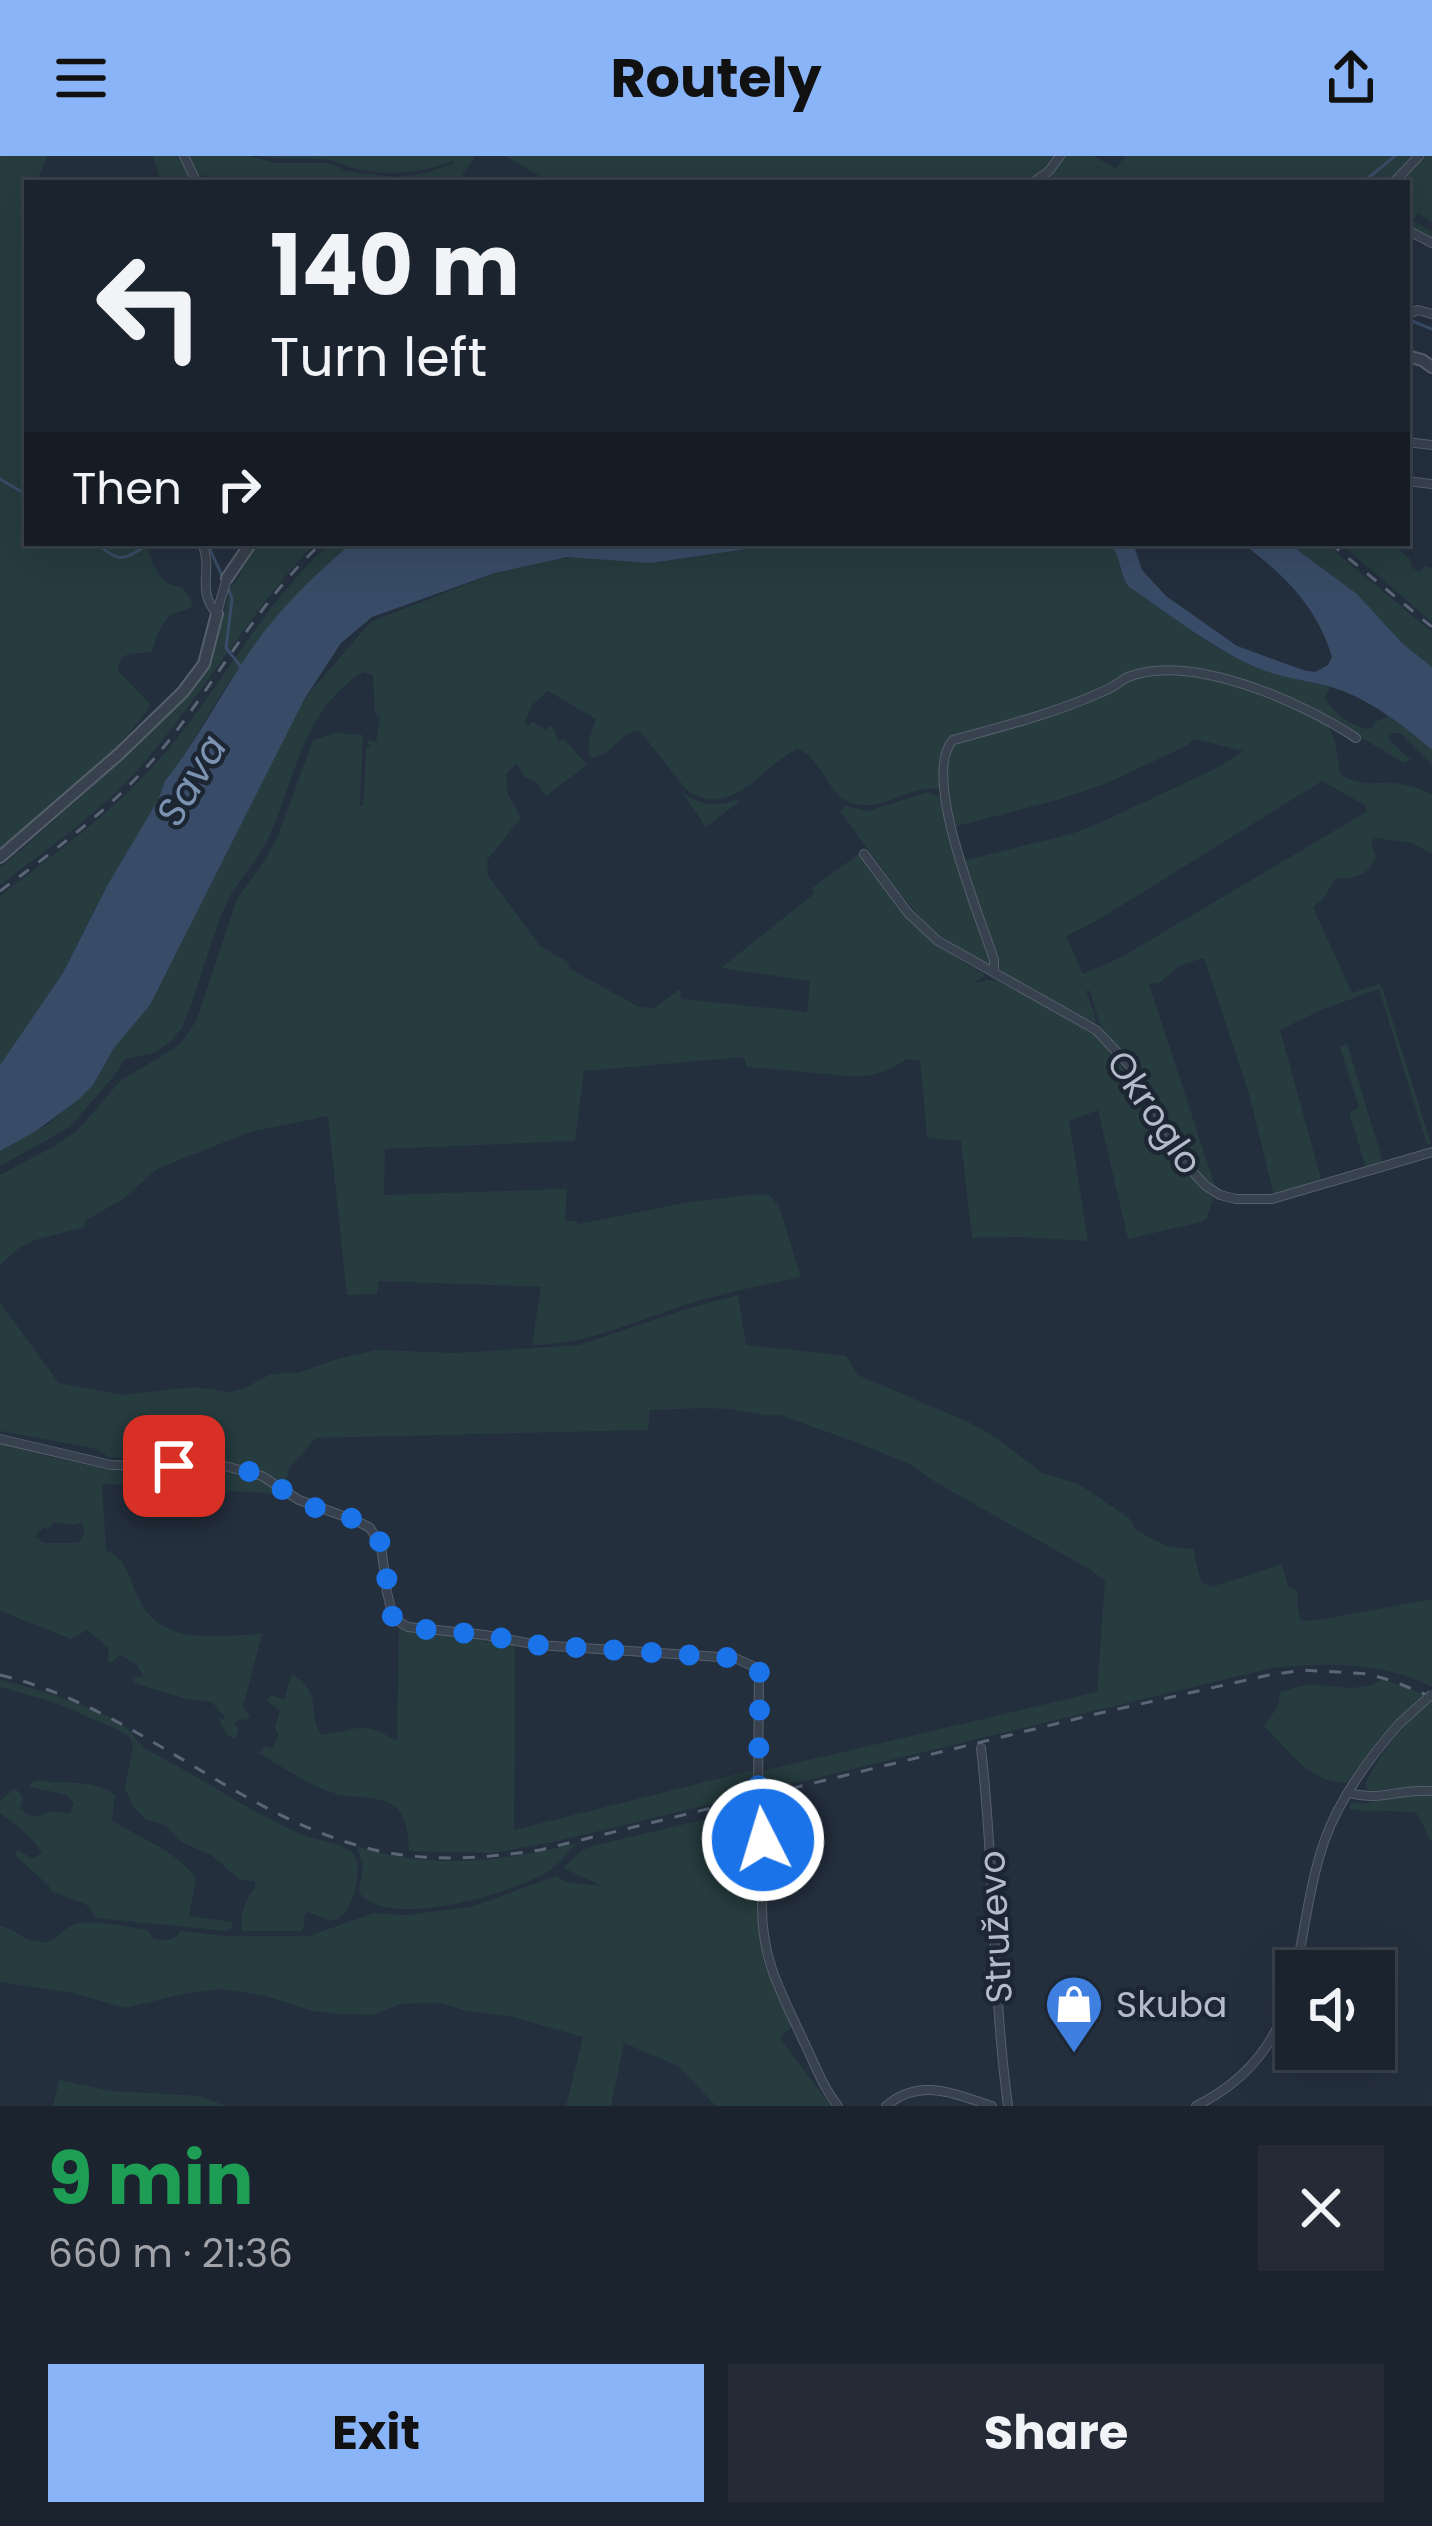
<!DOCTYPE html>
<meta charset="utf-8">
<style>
:root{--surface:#1b232e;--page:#242b36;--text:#f1f3f6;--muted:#a0a4aa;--line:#39404a;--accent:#8ab4f8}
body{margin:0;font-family:Poppins,sans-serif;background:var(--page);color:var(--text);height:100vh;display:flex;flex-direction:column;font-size:45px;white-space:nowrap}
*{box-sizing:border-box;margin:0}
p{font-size:39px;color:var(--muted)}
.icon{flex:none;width:66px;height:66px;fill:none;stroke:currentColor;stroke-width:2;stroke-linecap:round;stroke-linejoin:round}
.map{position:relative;height:1950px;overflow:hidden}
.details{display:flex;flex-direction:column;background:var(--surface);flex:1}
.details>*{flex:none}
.banner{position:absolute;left:24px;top:24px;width:1386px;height:366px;border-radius:0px;box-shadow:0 12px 48px #0002,0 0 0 3px var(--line);background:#1b232e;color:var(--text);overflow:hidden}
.controls{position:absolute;left:1275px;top:1794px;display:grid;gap:24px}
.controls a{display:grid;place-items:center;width:120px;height:120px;border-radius:0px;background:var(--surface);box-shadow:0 12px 48px #0002,0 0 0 3px var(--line);font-size:60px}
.pin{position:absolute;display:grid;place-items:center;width:102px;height:102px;color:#fff;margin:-51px;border-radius:24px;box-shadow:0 6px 18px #0006}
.me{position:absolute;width:132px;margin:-66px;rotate:355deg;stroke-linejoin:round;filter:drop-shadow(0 0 9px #0008)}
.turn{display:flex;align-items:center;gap:42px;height:252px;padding:0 48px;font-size:54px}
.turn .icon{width:156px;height:156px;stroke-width:2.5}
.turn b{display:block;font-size:84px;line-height:102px}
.then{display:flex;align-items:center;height:114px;padding:0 48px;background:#0003;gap:24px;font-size:45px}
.round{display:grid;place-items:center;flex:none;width:126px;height:126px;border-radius:0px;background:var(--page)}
.headline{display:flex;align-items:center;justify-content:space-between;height:204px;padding:0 48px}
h1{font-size:72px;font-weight:700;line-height:90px;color:#1e9e55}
.button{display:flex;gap:24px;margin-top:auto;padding:24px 48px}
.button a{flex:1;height:138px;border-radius:0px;background:var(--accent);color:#111;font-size:48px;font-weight:700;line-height:138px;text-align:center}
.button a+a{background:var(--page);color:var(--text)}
header{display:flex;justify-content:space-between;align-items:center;height:156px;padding:0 48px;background:var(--accent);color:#111;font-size:54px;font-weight:700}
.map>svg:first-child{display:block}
.green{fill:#263c3f;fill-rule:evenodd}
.water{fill:#394c67}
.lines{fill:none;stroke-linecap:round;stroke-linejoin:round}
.stream{stroke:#394c67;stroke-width:3}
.minor-casing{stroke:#565f6c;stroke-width:10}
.tertiary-casing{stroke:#565f6c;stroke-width:14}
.minor{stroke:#38414e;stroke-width:8}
.tertiary{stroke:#38414e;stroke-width:10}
.rail{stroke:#5a6575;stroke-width:3;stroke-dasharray:12 12;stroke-linecap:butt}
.minor-bridge-casing{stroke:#565f6c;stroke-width:10;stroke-linecap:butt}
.minor-bridge{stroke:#38414e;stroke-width:8}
.route{stroke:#1a73e8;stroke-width:21;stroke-dasharray:0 37.8}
.labels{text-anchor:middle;stroke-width:9;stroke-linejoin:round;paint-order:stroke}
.street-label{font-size:36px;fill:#b4bcc9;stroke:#1d2633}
.poi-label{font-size:36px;fill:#b4bcc9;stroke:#1d2633;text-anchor:start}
.water-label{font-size:39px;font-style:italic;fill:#7c92b1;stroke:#1d2633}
</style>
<header><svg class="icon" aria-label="menu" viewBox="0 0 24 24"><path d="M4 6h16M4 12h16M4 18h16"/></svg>Routely<svg class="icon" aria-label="share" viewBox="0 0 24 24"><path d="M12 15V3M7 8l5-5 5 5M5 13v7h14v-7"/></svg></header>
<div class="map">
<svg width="1432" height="1950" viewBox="0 0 1432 1950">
<rect width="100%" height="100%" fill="#242f3e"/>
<path class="green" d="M0,0H47L37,27H27L25,55L27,62V387H145C153,406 158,430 182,431L191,443L192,450C187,454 181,455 175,457C159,465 158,482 151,496C134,499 120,493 118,515L151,549C110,606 53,649 0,695Z
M153,0H181L194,27H161Z
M187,0H250L275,7H330L346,15L396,21L425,17L455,7L453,5C423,18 389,20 357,13C347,11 338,6 329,4C306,1 283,5 260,0H476L457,27H220L207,20L198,19Z
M506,0H1093L1116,12L1125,0H1416L1389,27H551Z
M1423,0H1432V66L1418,57L1413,64L1432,76V84L1407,71V27H1397Z
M259,387H315C250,455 204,537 143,608C102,655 50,691 0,729V712L134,594L198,529L214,498L231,428L235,427L253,393Z
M330,387H353C297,432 255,485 217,545C200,572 185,601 165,625L159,642L107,730L63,817L0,909V740C64,691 128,645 177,582C229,517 268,443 330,387Z
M787,387H1109C1121,398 1120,416 1128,430L1212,489L1260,513L1330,531L1325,541C1332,557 1353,572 1370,573L1377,565L1390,560L1432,594V609L1400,577H1389L1388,583L1411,604L1404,607L1320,557L1314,556L1312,561L1329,571L1335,586L1340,618C1361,633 1379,624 1401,628C1412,630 1422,634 1432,638V698L1412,687L1375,682L1371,687L1376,702C1368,719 1354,724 1336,722L1323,743L1313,751L1352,837L1379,828L1383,834L1431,988L1427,989L1379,833L1323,853L1280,874L1322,1026L1274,1040L1249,938L1204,802L1180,809L1159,827L1149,828L1215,1030C1177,1003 1167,958 1143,920C1134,905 1106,881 1101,870C1096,859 1094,845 1089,834L1086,835L1094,856L1096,869L1007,821L998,810L962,705L1071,678L1095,669L1217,612L1243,595L1194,583L1186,590L1105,628L1057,644L953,671L946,612L949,584L945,585L941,595L942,629L939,633C910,629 882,657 852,647C826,638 822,601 797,593C761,611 730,666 686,633L639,574C619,576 612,600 592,602L589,599V584L596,563L548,535L531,550L525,567L528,570L532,565L545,574L550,570L553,572L558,585L564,583L587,609L546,640L537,627L525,621L516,607L506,619L508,638L521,662L487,704L488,720L540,790L568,806L570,813L639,851L654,852L680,833L681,843L807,856L810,825L721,812L815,737L812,732L859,698C872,712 882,729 894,744C919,775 947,797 982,817L985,820L976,825L977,827L987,824L998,825L1086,871C1143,917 1156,996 1213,1042L1207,1062L1201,1066L1128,1083L1098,954L1069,965L1088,1085L1019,1081L972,1082L961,985L929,982L927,980L920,905L907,903C869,927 855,920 814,917C792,915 769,913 747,911L744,901L584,915L575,985L385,993L384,1039L567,1033L565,1065H576L578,1068L684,1047L756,1038L769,1039L779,1050L801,1121C766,1129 732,1135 698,1145C643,1161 591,1189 532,1189L541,1131L379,1125L377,1138L347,1139L328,960L250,976L157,1013L123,1043L85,1065V1071L35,1084L19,1092L0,1109V1019L56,989L78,974L120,925L176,891L185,882L197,863L237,743L267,701L278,680L313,584L334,577L363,579L360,649L363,650L366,592L371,590L367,588L368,584L376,586L380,560L375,558L373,519L363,516C304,552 295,622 269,681C259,703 241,720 229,742C209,784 200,830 182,872L171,885L154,897L125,903L117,916L70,971L0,1010V995L47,969L93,929L114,892L150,849L305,542L366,471L373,465L495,417L540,405L584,400L651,407ZM1322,625L1366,650V656L1122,801L1083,818L1066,780L1098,764Z
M1288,387H1325L1432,476V511L1403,488L1357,438Z
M1340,387H1391L1410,403V409L1418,416L1426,410L1432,413V466Z
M681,635C696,649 720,652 738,643L740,645L706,671Z
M928,636L940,641L946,657L991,805L988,811C910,769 891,721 840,655L845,650L868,655Z
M1347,887L1383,1006L1366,1012L1349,957L1359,951L1340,891Z
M738,1139L746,1189L846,1200L858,1219L970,1267L995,1281L1042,1317L1077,1327L1129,1362L1136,1373L1147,1380L1166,1390L1193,1393L1201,1426L1211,1431L1282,1408L1288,1430L1298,1436L1297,1450L1301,1465L1324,1463L1432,1443V1531C1385,1506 1324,1506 1272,1512L762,1635V1615L1097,1536L1105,1425L1091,1414L937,1327L911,1309L856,1286L779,1259C762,1261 747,1255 730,1253C703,1251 677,1253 650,1254L648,1274L316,1282L289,1312L285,1331C241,1300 189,1307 138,1307L135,1303L108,1301L97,1293L0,1275V1147L59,1227L123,1239L194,1231L229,1236L243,1233L271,1218L298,1217L337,1203L376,1194L457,1197L579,1189L686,1153Z
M0,1288C36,1297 73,1308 110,1312C169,1318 233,1299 283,1338L102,1328L106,1394C127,1404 128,1419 137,1439C159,1492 216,1479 262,1478L243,1551L250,1559L248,1564L239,1563L235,1567L239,1574L235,1583L226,1578L218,1561L223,1564L225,1562L212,1546L183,1542L133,1527L132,1521H141L143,1518L135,1507L120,1499L111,1507L107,1504L109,1492L87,1474L71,1483L0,1455ZM53,1366L73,1369L82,1367L85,1376L78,1387H43L35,1380L43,1372L50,1373Z
M399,1472L484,1481L485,1486H489L490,1482L515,1487L514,1674L753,1614H756V1637L558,1685L493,1697L409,1695C408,1625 369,1651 325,1634C301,1624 280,1610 259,1597L265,1590L272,1592L279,1579L275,1572L280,1554L267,1545L271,1539L284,1544L292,1518C325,1541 305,1549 321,1579C360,1575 358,1562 397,1585Z
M1383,1523L1423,1538L1378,1584L1346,1627C1308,1626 1289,1594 1264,1570L1278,1550L1280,1536C1290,1533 1301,1529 1311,1529C1336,1529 1361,1538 1383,1523Z
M0,1524C29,1530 107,1554 128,1573C135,1580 138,1588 147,1594C200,1620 249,1656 303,1679C318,1685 345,1686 355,1700C363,1712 352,1764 333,1764C326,1764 315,1758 307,1756L303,1763L305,1766L302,1775H242C239,1762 245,1742 255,1732V1726L239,1723L211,1699L183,1687L165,1669L145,1663L132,1649L125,1632L133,1589L129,1581L117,1573L50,1545L0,1531Z
M1432,1545V1629L1369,1635L1365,1628C1380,1597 1404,1566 1432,1545Z
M37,1624C63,1629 94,1622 115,1639L112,1664C142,1684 175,1693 196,1723L189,1760L233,1766L232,1771L226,1775L96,1762L87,1749L51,1735L49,1730L16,1700L17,1694L34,1703L42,1696L28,1679L0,1657V1645L15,1632L23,1641L20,1653C33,1663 33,1661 47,1657C54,1654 63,1657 70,1658L74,1647L67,1639L30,1631L29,1628Z
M1419,1638L1432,1639V1687C1426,1678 1421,1660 1414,1656L1352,1654L1349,1651L1352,1646L1366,1647Z
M744,1654L753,1657L760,1664V1756L764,1807L792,1871L782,1879L781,1883L831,1950H716L678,1910L624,1887L611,1950H566L583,1881L513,1861L467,1855L436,1846L400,1848L373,1859L336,1858L313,1855L262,1839L221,1833L187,1837L125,1852L72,1837L0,1826V1770C17,1773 25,1788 45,1786C58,1784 59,1777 69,1771C86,1760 128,1771 147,1774L154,1783C165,1785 175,1785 181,1775L224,1780H309L374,1757L406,1759L471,1751L556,1720L566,1726L602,1730L563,1712L581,1695L592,1690Z
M577,1687C568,1697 556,1712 542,1719C507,1738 386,1775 359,1736L363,1709L356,1690C429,1714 504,1706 577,1687Z
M59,1924L112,1935L200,1940L226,1950H53Z"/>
<path class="water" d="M352,387H787L651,407L567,401L495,417L372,461L341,487L305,542L150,849L114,892L93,929L78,944L36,975L0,995V909L63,817L107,730L159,642L165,625C196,586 220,540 248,498C277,455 313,420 352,387Z
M1109,387H1133L1142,414L1166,440L1237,490L1303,514L1315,516L1328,509L1332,501C1317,450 1283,418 1242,387H1288L1357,438L1403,488L1432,511V594C1400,567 1369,542 1328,530C1304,524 1279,521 1255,511C1209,490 1170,459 1128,430C1119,416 1121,399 1109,387Z"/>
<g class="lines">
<path class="stream" d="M1362,27L1395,0
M1407,163L1432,173
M0,323L27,339
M97,387C121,410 125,402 151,387
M207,387L224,424
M228,432L232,443L226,492L242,512"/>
<g class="minor-casing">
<path id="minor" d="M184,0L197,27
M1032,27L1049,15L1060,0
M1393,27L1419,0
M1407,74L1432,87
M1407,158L1418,154L1432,158
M1407,286L1432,289
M1407,325L1432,328
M202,387C214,414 195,433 217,458
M217,456L227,422
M864,698L908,757L938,785L1096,874L1131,911L1190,1013L1206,1030L1220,1039L1236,1043H1272L1432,996
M994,817V804C980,760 920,619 953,584C1004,570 1056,557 1104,535C1113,532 1120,525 1128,521C1191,496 1304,547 1356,582
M0,1283L111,1309L225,1310L262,1320L299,1344L357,1365L370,1372L381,1390L387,1436L393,1462L408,1471L485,1479L538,1489L735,1502L759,1513L758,1639C771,1663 762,1722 762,1751C762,1805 781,1836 803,1884C814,1906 822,1930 838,1950
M981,1592C995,1711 992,1831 1008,1950
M1349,1637C1380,1646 1401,1632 1432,1635
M886,1950C920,1921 954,1938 992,1950
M1196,1950C1313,1892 1289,1789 1324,1686C1339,1643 1369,1602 1399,1568"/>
</g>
<g class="tertiary-casing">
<path id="tertiary" d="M1407,200L1422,204L1432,211
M227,422L251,387
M0,701L119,598L183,536L204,508L217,458"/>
</g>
<use href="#minor" class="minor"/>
<use href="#tertiary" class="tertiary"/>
<path class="rail" d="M1330,387L1432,471
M0,735C61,690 124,643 171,582C219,520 264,439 322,387
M0,1519C140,1552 243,1667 384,1696C436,1706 488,1702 540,1694L1096,1558L1269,1519L1303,1514L1368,1518L1393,1525L1432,1541"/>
<g class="minor-bridge-casing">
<path id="minor-bridge" d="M1399,1568L1432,1538"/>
</g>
<use href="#minor-bridge" class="minor-bridge"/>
</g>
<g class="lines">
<path class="route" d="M174,1310C196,1310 219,1308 241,1313C269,1320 289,1342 316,1352C336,1359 363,1361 376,1379C389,1396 385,1439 393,1462L408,1471L421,1473L485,1479L538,1489L735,1502L759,1513L760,1522L758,1640L763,1646V1684"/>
</g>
<defs>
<g id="shop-pin" transform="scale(3)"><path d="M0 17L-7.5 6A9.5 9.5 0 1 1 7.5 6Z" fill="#3f7fe0" stroke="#1d2633"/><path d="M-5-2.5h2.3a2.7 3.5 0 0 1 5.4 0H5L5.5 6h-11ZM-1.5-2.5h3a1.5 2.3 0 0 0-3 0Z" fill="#fff"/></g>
</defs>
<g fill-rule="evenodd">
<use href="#shop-pin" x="1074" y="1848"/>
</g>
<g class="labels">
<g class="street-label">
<text transform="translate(1155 956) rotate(56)" y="13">Okroglo</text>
<text transform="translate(995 1771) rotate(-93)" y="13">Struževo</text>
</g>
<g class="poi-label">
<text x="1116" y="1861">Skuba</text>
</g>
<g class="water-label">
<text transform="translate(191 624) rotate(-59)" y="14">Sava</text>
</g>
</g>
</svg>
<div class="controls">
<a><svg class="icon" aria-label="sound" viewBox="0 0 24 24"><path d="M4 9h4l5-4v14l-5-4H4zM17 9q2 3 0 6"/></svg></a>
</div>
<div class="pin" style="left:174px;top:1310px;background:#d93025"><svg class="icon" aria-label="arrive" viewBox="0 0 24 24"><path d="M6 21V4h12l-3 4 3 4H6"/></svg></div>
<svg class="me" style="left:763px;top:1684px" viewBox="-20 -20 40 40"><circle r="17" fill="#1a73e8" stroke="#fff" stroke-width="3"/><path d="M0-11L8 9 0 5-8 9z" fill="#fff"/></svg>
<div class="banner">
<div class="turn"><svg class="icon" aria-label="left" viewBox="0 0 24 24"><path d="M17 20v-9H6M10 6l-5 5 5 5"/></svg><div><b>140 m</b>Turn left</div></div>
<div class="then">Then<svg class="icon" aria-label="right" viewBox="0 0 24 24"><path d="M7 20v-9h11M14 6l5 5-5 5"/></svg></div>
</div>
</div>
<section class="details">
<div class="headline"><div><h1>9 min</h1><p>660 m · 21:36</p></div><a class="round"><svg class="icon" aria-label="close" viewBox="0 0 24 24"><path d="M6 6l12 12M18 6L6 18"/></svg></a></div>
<div class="button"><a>Exit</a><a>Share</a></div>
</section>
